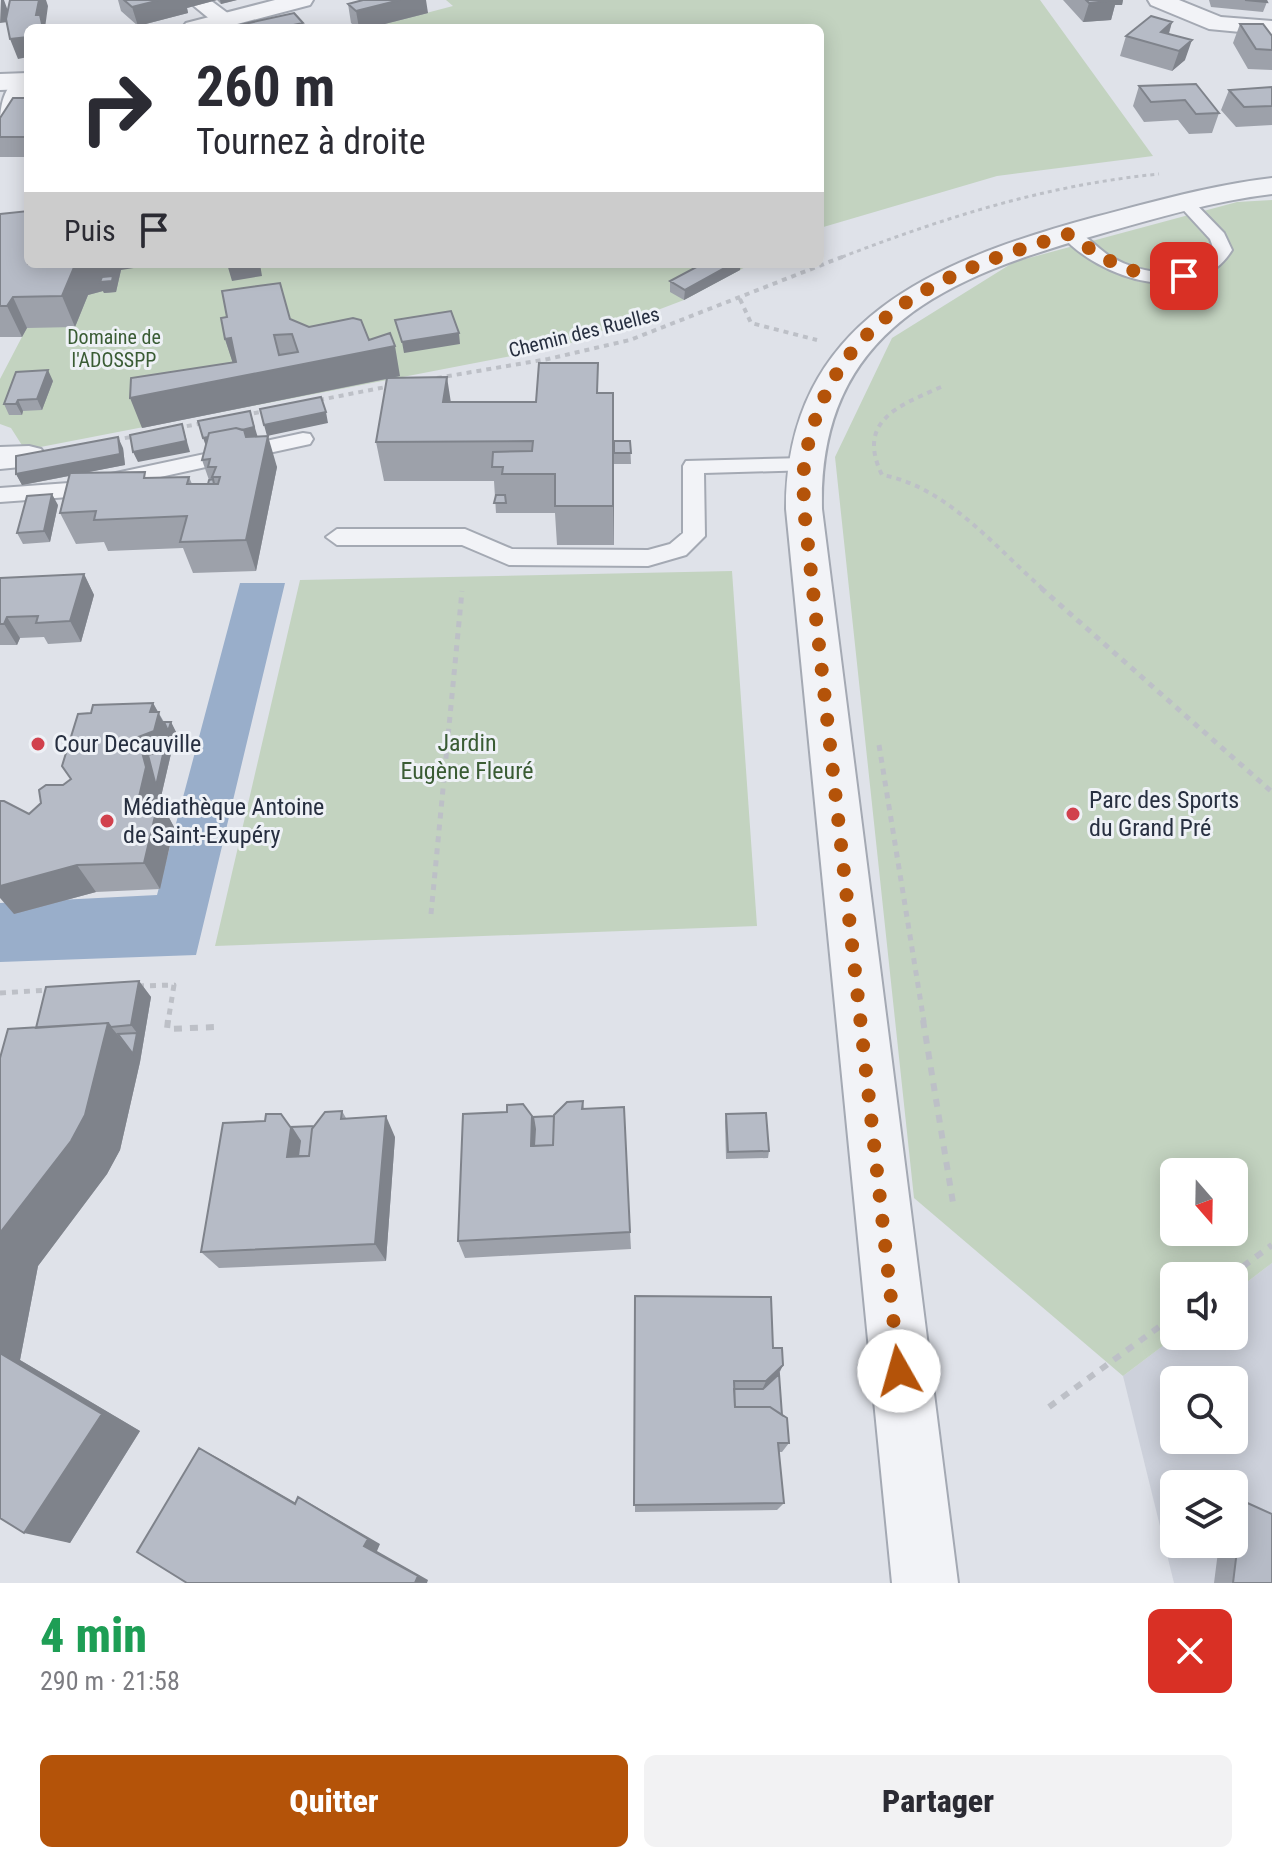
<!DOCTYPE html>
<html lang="fr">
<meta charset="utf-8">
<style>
:root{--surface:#fff;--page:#f2f2f3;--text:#2b2b33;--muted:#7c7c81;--accent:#b45309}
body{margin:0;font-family:"Roboto Condensed",sans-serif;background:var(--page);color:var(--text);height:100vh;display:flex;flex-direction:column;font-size:30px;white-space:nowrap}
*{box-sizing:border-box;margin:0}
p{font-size:26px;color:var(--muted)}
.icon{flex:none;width:44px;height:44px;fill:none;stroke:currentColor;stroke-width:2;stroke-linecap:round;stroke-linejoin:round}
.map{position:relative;height:1583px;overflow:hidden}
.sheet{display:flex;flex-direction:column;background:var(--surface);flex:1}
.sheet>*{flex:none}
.banner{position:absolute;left:24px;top:24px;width:800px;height:244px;border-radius:12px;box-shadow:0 4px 20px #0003;background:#fff;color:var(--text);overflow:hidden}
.needle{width:52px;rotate:160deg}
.tools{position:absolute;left:1160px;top:1158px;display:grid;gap:16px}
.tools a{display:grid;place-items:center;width:88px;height:88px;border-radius:12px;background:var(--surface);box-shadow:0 4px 20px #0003;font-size:40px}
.pin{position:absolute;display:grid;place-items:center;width:68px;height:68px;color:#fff;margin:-34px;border-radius:16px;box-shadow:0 4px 12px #0006}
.me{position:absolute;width:88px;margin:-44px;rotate:353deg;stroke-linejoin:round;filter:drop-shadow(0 0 6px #0008)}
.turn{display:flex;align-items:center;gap:28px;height:168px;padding:0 40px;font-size:36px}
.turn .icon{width:104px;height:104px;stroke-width:2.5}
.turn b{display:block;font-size:56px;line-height:68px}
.then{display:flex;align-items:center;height:76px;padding:0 40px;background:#0003;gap:16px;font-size:30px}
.round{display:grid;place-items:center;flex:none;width:84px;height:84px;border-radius:12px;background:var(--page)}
.headline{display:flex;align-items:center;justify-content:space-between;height:136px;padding:0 40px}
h1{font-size:48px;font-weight:800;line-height:60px;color:#1e9e55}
.cta{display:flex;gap:16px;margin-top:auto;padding:16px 40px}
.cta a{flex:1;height:92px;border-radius:12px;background:var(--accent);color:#fff;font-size:32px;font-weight:800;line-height:92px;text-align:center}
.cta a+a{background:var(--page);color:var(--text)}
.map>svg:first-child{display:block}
.built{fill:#cdd1db;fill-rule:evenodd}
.green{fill:#c3d3c0;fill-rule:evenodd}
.water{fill:#99aeca}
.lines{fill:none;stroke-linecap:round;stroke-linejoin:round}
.service-casing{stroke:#a4a9b3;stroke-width:4}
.minor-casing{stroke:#a4a9b3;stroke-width:4}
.tertiary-casing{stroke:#a4a9b3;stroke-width:4}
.path-far3{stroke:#bdc0c7;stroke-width:3;stroke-dasharray:4 4;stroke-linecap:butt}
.path-far2{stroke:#bdc0c7;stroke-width:4;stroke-dasharray:5 5;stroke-linecap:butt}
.path-far1{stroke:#bdc0c7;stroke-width:5;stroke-dasharray:6 6;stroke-linecap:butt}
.path{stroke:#bdc0c7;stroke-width:6;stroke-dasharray:8 8;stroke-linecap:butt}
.service{fill:#f2f3f7;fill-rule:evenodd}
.minor{fill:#f2f3f7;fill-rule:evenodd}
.tertiary{fill:#f2f3f7;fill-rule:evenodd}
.wall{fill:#9da1aa}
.shaded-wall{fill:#7f838b}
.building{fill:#b6bbc6;stroke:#7f838b;stroke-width:2;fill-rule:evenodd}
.route{stroke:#b45309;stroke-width:14;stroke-dasharray:0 25.2}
.poi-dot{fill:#d1414d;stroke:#eef1f6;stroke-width:3}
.labels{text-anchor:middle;stroke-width:6;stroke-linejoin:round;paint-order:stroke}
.far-street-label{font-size:20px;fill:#272f40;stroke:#eef1f6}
.far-park-label{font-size:20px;fill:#3a5c34;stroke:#eef1f6}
.park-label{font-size:24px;fill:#3a5c34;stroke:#eef1f6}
.poi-label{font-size:24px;fill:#272f40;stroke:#eef1f6;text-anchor:start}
</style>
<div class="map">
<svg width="1272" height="1583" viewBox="0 0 1272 1583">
<rect width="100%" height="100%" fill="#dfe2e9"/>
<path class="built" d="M1272,1263V1583H1174L1123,1376L1176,1336H1234V1292ZM1174,1380H1234V1440H1174ZM1174,1484H1234V1544H1174Z"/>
<path class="green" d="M446,0H1040L1153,156L997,176L820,228V28H369L453,6Z
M1272,200V1263L1234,1292V1276H1174L1176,1336L1123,1376L914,1198L835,457L892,338L1014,262L1237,202ZM1174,1172H1234V1232H1174Z
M60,264H751L684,300L563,346L25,450L11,428L0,424V379Z
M732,571L757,926L215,946L300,580Z"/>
<path class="water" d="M240,583H285L196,955L0,962V903L157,895Z"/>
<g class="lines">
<g class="service-casing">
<path id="service" d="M1184,197L1190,198L1224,233L1232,250C1195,310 1099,279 1060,234L1063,230C1080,226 1096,248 1111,257C1141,274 1193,284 1214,250L1210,239L1176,202Z
M303,433L310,434L313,439L310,444L69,497L0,502V488L69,483Z
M805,458L815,465L812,470L704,473L705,536L686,555L648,566L509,565L462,545H337L326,537L337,529H465L512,549L648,550L670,544L683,533V466L686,461Z"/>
</g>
<g class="minor-casing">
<path id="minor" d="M210,0L237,20L233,25H217L194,6L198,1Z
M1148,0H1179L1221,17L1272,21V35L1209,29L1151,5Z
M28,73V89L0,90V74Z
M1272,178V194C1213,201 1157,218 1100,234C950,276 818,328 822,509L958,1583H892L786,509C786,319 937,260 1095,217C1153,202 1211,185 1272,178Z
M29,446L41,449L47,457L41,465L0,469V447Z"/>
</g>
<g class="tertiary-casing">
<path id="tertiary" d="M275,0H313L310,5L222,28H182L186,23Z
M28,74C28,95 23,118 0,124C0,103 5,80 28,74Z"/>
</g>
<path class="path-far3" d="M842,257C946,217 1047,185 1159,174"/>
<path class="path-far2" d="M740,299L751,323L817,340
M437,378L548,359L630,340L847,255
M941,387C898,406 856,421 882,475C946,486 996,548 1044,590
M319,400L391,386
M244,415L266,411
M177,428L203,423
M115,440L136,436"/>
<path class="path-far1" d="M1041,588L1272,792
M879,745L924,1022
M431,914L462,591
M138,986L174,985L168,1022
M0,993L48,990"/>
<path class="path" d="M168,1020L167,1029L216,1027
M923,1020L953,1203
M1230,1276L1272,1245
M1049,1407L1174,1316"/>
<use href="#service" class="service"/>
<use href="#minor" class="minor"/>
<use href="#tertiary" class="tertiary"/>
</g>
<path class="wall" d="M118,0H237L221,4L217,0L187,8L188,13L138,26L121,11Z
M1063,0H1123L1122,5H1115L1111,20L1083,22Z
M1209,0H1266L1267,2L1263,12L1211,7Z
M348,4L428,13L369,28H357L351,23Z
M1172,22L1169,34L1185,60L1172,71L1120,56L1126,36Z
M1240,24L1272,36V70L1248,69L1233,43Z
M1196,84L1219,113L1212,133L1189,134L1178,120L1144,122L1133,106L1139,86Z
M1272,87V125L1236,127L1221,110L1229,90Z
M28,98V157H0V118Z
M0,214L121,270L116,292L104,293L103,291L88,295L75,327L27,328L22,337H0Z
M740,270L684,300L670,292V281Z
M290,320L309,327L369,340L400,376L396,377L450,402H536L598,393L614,441H630L631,464H614V463V545H557L555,513H496L494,481H384L376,442L387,379L142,428L233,363L225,339Z
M53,381L42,410L23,411L22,415H9L4,404Z
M257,437L277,467L256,571L193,573L183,548L108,551L104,542L76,544L60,513L69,476L22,485L16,474L123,448L125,465L83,473L148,478L189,477L192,484H208L209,480L202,460Z
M58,505L50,542L23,544L17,533Z
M84,574L94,595L81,642L48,644L44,637L20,638L17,645H0V578Z
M153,703L164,722H171L176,732L160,801L174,827L160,889L96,892L14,914L29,814L71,780L91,713Z
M139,981L151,997L140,1062L120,1150L107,1174L38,1266L20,1360L140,1431L70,1543L0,1518V1058L36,1028Z
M583,1101L584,1109L630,1232L631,1249L465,1258L458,1241L533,1117L554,1116Z
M342,1111L346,1118L395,1137L386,1261L219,1268L201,1252L265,1121L291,1127L314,1126Z
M726,1114L769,1151L768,1158L726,1159L725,1121Z
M635,1296L773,1348L783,1365L779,1374L782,1415L789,1443L782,1452H779L784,1503L777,1510L635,1512Z
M1243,1501L1272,1583H1214L1219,1544H1234V1504Z"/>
<path class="shaded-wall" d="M1,0H4L8,11V22L0,23Z
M39,0H46L48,6L45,28H41L36,15Z
M160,0H217L187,8L188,13L138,26L132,7Z
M220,0H237L221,4Z
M400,0H426L428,13L369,28H359L356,11Z
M1100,0H1123L1122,5H1115L1111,20L1083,22L1089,3Z
M1172,22L1166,42L1161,32Z
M303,23L304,28H279Z
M28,37V57L18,59L10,39Z
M1192,40L1185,60L1172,71L1179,51Z
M77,264H159L121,270L116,292L104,293L103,291L88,295L75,327L62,296L75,265Z
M227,264H260L262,276L232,281Z
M732,264H741L740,270L684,300L685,290Z
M13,297L27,328L22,337L7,306Z
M459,333L460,344L404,353L402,342Z
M274,335L283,367L395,346L400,376L142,428L130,398L282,368Z
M231,338L240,369L235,370L225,339Z
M48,370L53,381L42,410L37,399Z
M447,377L453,416L443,402Z
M613,393L614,432V545L613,506Z
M18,400L23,411L22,415L16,404Z
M250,411L258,438L207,449L203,438Z
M326,412L328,423L267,436L264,425Z
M182,424L190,452L138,462L133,452Z
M268,436L277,467L256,571L246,540Z
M118,437L123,448L125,465L22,485L16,474Z
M52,494L58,505L50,542L44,531Z
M84,574L94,595L81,642L70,621Z
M7,617L20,638L17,645L4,624Z
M153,703L168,731L171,722L176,732L160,801L174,827L160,889L144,863L138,801V737L150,712Z
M77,865L96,892L14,914L0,898V886Z
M139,981L151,997L140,1062L120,1150L107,1174L38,1266L20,1360L140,1431L70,1543L24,1533L0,1353V1233L108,1023L133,1054L137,1033L131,1025Z
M386,1116L395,1137L386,1261L375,1244Z
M532,1116L536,1136L533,1159L531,1146Z
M291,1128L305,1148L296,1170L287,1157Z
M783,1365L776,1378L761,1393L766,1381Z
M199,1448L218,1458L310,1511L295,1504Z
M298,1497L313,1505L380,1544L377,1551L428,1580L427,1583H415Z"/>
<path class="building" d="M10,0H39L36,15H40L43,28H28V37L10,39L6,19Z
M124,0H160L132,7Z
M363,0H400L356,11L348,4Z
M1086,0H1117L1089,3Z
M1245,0H1266L1267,2Z
M294,13L303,23L279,28H226Z
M1151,16L1172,22L1161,32L1192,40L1179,51L1126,36Z
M1240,24H1263L1272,36V50L1256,49Z
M1196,84L1219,113L1196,114L1185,100L1151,102L1139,86Z
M1272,87V106L1244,107L1229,90Z
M13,98H28V137H0V118Z
M28,211V264H77L75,265L62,296L13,297L7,306H0V214Z
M702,264H732L685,290L670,281Z
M113,276L112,281L100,282L102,277Z
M280,283L290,319L309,327L353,318L361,320L369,340L390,333L395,346L130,398L131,378L236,362L231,338L225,339L221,318L227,317L222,291ZM292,334L298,352L279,355L274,335Z
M451,311L459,333L402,342L395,320Z
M539,363H598L597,393H613V506H555V474H502L503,467H492L493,452L532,451L533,441L376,442L387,378L447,377L443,402H536Z
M48,370L37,399L18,400L16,404H4L16,372Z
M321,397L326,412L264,425L260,409Z
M250,411L254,427L242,430L236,428L209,433L208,437L203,438L198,421Z
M182,424L186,441L133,452L130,435Z
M236,428L244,430L246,437L268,436L246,540L180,542L187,516L94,520L96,511L60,513L70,473L145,472L144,478L189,477L187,484H218L220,477H212L216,467H208L210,459L202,460L209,433Z
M118,437L120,454L16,474V456Z
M614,441H630L631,453H614Z
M213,479L214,484H208L209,480Z
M52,494L44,531L17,533L27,496Z
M496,495H505L506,503H494Z
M84,574L70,621L36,623L38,616L7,617L4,624H0V578Z
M153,703L150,712H159L154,731L138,737L146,767L138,801L159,799L144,863L77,865L0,886V801H4L29,814L41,803L39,790L46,785H63L71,779L62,766L78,714L91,713L93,705Z
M164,722H171L168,731Z
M164,750L156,786L148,755Z
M139,981L131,1025L111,1027L108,1023L36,1028L46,987Z
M108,1023L85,1115L71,1141L0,1233V1058L8,1029Z
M137,1033L133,1054L118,1034Z
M583,1101L582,1109L624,1107L630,1232L458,1241L463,1114L507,1112V1105L523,1104L532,1116L531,1146L553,1145L554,1115L567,1102Z
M342,1111L341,1119L386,1116L375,1244L201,1252L223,1123L265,1121L266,1114H281L291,1128L287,1157L309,1156L312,1129L325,1112Z
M766,1113L769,1151L728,1152L726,1114Z
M554,1116L553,1145L534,1146L535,1129L533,1117Z
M314,1126L312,1129L309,1156H298L300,1141L291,1127Z
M635,1296L771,1297L773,1348H782L783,1365L766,1381H734L735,1407H770L787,1418L789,1443H778L784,1503L634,1505Z
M0,1353L102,1414L24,1533L0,1518Z
M779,1374L782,1415L770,1407H735L734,1389H763Z
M199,1448L295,1504L298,1497L368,1539L364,1546L418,1576L415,1583H187L137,1552Z
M1243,1501L1272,1514V1583H1233Z"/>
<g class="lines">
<path class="route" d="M899,1371L804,509C804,491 802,471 806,454C834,314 947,270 1069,234C1109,263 1132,278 1184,276"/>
</g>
<g class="poi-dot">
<circle cx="38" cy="744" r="8"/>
<circle cx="1073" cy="814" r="8"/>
<circle cx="107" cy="821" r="8"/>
</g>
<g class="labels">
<g class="far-street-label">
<text transform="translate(584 332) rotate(-14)" y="7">Chemin des Ruelles</text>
</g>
<g class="far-park-label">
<text x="114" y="344">Domaine de<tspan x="114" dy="23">l'ADOSSPP</tspan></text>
</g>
<g class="park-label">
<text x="467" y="751">Jardin<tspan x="467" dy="28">Eugène Fleuré</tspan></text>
</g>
<g class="poi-label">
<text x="54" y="752">Cour Decauville</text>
<text x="1089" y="808">Parc des Sports<tspan x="1089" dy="28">du Grand Pré</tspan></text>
<text x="123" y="815">Médiathèque Antoine<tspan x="123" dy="28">de Saint-Exupéry</tspan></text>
</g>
</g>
</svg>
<div class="tools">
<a><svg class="needle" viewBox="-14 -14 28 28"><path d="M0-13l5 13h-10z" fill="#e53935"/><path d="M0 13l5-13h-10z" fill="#7c7c81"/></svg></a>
<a><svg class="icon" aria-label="sound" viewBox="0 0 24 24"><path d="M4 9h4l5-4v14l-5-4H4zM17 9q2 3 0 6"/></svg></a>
<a><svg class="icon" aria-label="search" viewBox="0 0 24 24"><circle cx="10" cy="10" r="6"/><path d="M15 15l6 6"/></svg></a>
<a><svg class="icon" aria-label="layers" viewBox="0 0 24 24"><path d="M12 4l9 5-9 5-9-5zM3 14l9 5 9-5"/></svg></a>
</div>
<div class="pin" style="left:1184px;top:276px;background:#d93025"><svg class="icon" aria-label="arrive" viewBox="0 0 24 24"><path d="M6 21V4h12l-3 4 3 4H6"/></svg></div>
<svg class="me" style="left:899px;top:1371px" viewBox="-20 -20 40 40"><circle r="19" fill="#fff"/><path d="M0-13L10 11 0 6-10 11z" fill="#b45309"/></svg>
<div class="banner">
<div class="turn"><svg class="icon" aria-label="right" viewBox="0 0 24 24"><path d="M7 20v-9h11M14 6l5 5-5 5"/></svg><div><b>260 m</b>Tournez à droite</div></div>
<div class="then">Puis<svg class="icon" aria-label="arrive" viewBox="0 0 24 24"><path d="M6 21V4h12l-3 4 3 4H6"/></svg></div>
</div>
</div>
<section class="sheet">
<div class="headline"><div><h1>4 min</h1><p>290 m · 21:58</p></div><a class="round" style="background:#d93025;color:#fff"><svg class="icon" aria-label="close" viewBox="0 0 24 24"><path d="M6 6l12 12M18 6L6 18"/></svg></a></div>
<div class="cta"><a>Quitter</a><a>Partager</a></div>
</section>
